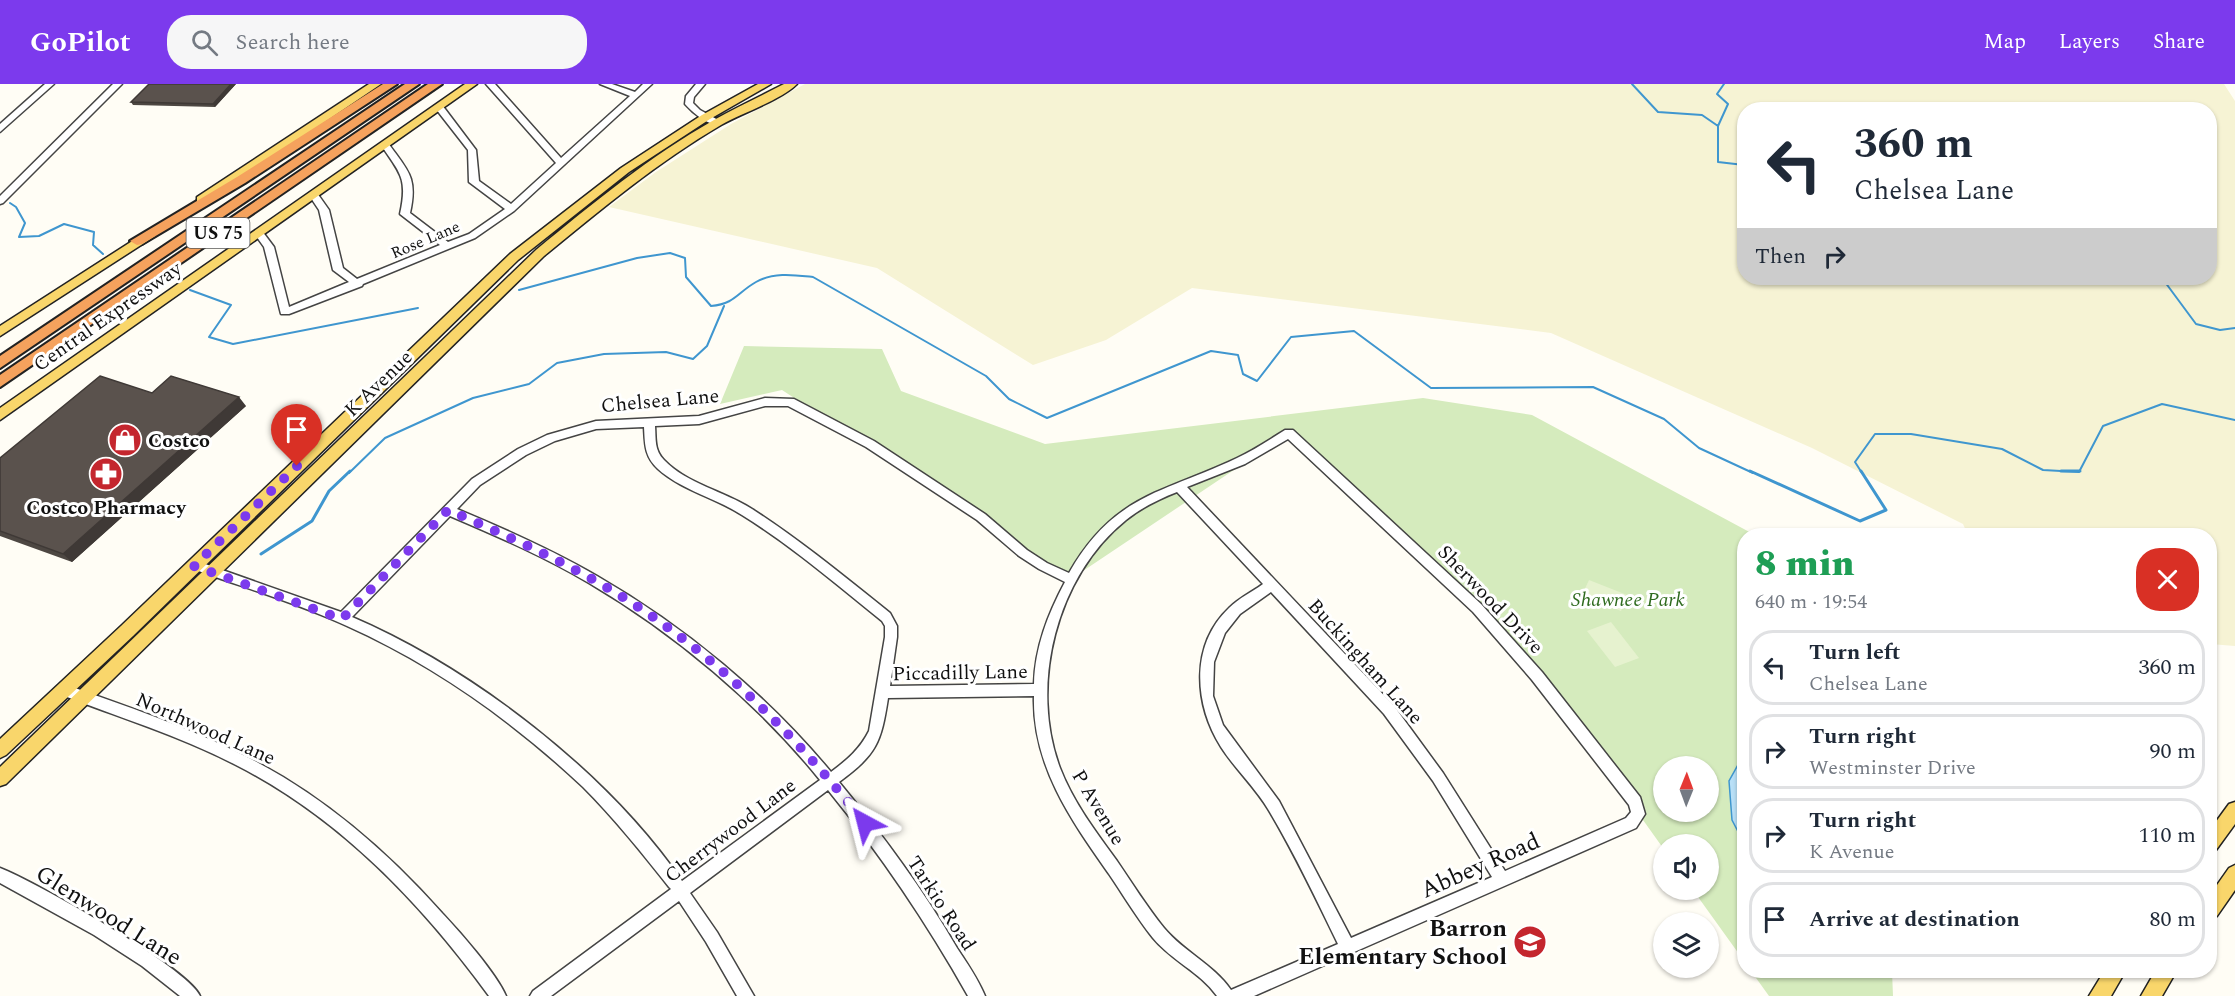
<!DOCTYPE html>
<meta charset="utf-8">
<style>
:root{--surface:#fff;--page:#f6f6f7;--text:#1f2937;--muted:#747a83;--line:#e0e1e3;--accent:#7c3aed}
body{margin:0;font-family:Spectral,serif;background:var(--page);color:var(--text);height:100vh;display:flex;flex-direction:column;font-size:22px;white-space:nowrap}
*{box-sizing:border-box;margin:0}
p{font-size:20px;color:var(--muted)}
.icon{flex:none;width:33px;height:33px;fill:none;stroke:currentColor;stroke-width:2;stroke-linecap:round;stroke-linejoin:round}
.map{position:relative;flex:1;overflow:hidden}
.side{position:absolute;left:1737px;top:444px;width:480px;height:450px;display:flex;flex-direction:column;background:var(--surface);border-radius:24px;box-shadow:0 2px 4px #0004}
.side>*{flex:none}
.hud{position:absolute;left:1737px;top:18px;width:480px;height:183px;border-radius:24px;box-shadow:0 2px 4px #0004;background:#fff;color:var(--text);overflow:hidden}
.needle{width:39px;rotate:1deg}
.buttons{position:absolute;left:1653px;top:672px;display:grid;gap:12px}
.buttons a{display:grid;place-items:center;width:66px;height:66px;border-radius:50%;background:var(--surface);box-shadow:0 2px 4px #0004;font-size:30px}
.pin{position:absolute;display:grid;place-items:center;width:51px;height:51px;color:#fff;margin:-62px -26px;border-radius:50% 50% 50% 0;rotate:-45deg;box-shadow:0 0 6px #0007}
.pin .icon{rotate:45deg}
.me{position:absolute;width:66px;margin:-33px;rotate:322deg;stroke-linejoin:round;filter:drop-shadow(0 0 4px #0008)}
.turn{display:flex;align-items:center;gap:21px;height:126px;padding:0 18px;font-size:27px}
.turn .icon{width:78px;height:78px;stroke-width:2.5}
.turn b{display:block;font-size:42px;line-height:51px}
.then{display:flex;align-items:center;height:57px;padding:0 18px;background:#0003;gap:12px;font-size:22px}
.round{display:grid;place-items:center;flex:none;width:63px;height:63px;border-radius:24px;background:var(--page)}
.headline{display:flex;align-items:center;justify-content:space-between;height:102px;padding:0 18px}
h1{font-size:36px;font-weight:800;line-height:45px;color:#1e9e55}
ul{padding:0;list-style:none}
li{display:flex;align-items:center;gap:18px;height:75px;margin:0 12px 9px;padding:0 6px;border:3px solid var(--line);border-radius:24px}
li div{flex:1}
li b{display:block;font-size:22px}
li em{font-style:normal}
header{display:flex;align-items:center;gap:36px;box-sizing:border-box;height:84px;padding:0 30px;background:var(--accent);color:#fff}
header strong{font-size:28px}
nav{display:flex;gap:33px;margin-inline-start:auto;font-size:21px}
.search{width:420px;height:54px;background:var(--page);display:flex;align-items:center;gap:15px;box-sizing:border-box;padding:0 21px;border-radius:24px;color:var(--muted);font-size:22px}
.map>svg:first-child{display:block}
.farmland{fill:#f6f3d4;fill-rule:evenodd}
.green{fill:#d5ebbd;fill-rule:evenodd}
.pitch{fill:#e6f2cf}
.water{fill:#b9e0f7;stroke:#3f96cf;stroke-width:1.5}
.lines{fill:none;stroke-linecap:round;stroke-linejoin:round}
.stream-far1{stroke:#3f96cf;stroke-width:2}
.stream{stroke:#3f96cf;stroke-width:3}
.minor-casing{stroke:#444;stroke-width:3}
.major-casing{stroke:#222;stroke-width:3}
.highway-casing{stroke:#222;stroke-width:4}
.minor{fill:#fff;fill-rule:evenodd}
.major{fill:#f9d66b;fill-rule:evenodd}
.highway{fill:#f5a25d;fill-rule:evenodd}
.wall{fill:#4d4742}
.shaded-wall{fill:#3f3936}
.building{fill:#5a524d;stroke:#3f3936;stroke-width:1.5}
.route{stroke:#7c3aed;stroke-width:10;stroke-dasharray:0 18}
.labels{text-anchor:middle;stroke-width:6;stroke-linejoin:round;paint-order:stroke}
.far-street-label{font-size:16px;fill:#111;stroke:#fff}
.shield{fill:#fff;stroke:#585858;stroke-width:1.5}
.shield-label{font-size:18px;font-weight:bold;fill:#111}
.street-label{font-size:20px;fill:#111;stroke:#fff}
.poi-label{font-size:20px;font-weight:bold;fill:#111;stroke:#fff;text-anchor:start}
.park-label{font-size:20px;font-style:italic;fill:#2f6b1f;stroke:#fff}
.near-street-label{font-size:24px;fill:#111;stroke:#fff}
.near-poi-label{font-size:24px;font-weight:bold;fill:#111;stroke:#fff;text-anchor:end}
</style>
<header>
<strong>GoPilot</strong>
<div class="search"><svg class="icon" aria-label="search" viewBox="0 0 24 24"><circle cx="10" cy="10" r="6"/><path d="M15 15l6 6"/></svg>Search here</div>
<nav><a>Map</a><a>Layers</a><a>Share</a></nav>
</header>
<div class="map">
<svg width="2235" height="912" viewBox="0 0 2235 912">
<rect width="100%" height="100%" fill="#fffdf5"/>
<path class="farmland" d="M805,0H2224L2235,17V562L2210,560V452L1968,451L1963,440L1812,364L1551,249L1192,204L1106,256L1033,281L877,184L609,123L656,88L731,40ZM1744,26H2210V194H1744Z"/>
<path class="green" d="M744,262L882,265L901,307L1045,360L1423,314L1532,331L1755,451L1744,452V877L1693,806H1708V760H1664L1663,764L1513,554L1289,349L1071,495L782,306L720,320ZM1664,682H1708V728H1664Z
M1751,887H1892L1893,912H1769Z"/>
<path class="pitch" d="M1589,496L1627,511L1621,527L1582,511Z
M1611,538L1639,574L1615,583L1587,547Z"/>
<path class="water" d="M1744,670V759L1732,736L1729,697Z"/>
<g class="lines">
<path class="stream-far1" d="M1632,0L1658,28L1702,31L1718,42V78L1744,81
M1718,42L1728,20L1717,10L1724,0
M10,119L16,123L25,139L19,153L39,152L64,140L94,148L93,161L103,170
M2162,194L2196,240L2220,246L2235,244
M190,206L231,221L209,253L233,260L418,224
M519,206L637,174L670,169L685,174L686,193L711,222C735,220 738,208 756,198C774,188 794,191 813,193L986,292L1009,315L1047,334L1211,267L1238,271L1243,290L1257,297L1291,253L1354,247L1431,304L1593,303L1664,335L1699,364L1753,389
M349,389L385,354L473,314L529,300L557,279L604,270L666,268L693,275L707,262L724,222
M1862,389L1855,378L1875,350H1911L2002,365L2043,386L2079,388L2103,342L2162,320L2235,336"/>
<path class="stream" d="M1750,387L1860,437L1886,426L1861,387
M2061,387H2080
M261,470L312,437L329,407L350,387"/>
<g class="minor-casing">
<path id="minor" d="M45,0H54L0,48V40Z
M113,0H122L3,119L0,120V112Z
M486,0H495L561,74L630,12L600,0H612L635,8L643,0H652L514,127L475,154L363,200L362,202L289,230H281L264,163L254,149L256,147H262L274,163L289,223L349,198L333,186L319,126L309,111L311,109H317L329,126L343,184L357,195L440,161L400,130C408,94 400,89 381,61L382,59H388C408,87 418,93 410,129L448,158L469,150L505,125L469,98L468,66L436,25V21H442L476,66L479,97L511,120L556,79Z
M696,0H705L694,13L693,19L700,26L720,37V41C707,41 693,29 685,20L686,12Z
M765,314L794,315L874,357L985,430L1027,466L1047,479L1069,489C1114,410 1163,409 1237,374C1254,366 1269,356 1285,346H1293L1481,520L1542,588L1640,713L1645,730L1636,744L1254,912H1217C1200,888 1172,877 1153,854C1137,834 1124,812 1109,790C1071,736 1032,681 1034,612L888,614C881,659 877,670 839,698C882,750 923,805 957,864C967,879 978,895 985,912H968C927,839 881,771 828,706L690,809L717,848L754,912H737L706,858L679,817L551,912H530L533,907L671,805L669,803C642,769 614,734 583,703C514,638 434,581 347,542C297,519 242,503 190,484L188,481L190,478L194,476L341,528L472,395L518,365L547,351L596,337L699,332ZM765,322H788L866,363L977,436L1019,472L1039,485L1065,498C1048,530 1035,563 1034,600L890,602L897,553V542L890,529C845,493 800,456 752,425C724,407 687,400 664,376C654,366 656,355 655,342L699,340ZM644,343C645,359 644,372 658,385C681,406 716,414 742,431C792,462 836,500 882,537L885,542V553L869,647C860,665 847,676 831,688C767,611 684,542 597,492C552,466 505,445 457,425L480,401L526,371L555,357L596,345ZM1288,355L1473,528L1532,596L1629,721L1631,728L1626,734L1505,787L1443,689L1394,622L1187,403L1245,380ZM1177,408L1263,500C1252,508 1239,514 1229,524C1190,561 1194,620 1221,663C1235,685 1255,703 1268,725C1294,768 1316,815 1338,860L1231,906C1213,880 1184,868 1164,844C1147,823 1132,799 1117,777C1096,748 1073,718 1060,684C1029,602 1056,492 1126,436C1141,424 1159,415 1177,408ZM450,432C497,452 545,473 589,499C674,549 758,619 820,696L682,797C607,688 473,585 352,533ZM1271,508L1384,630L1433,697L1492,793L1351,854L1279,717L1223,641L1213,612L1214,578L1225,549L1240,530Z
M64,600C125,622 189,643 247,673C322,711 386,766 442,829C460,848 496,889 506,912H489C421,819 340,734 236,681C180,652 118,633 59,610L57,606L59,602Z
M0,784C34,797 188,884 200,912H180L142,882L94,851L0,799Z"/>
</g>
<g class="major-casing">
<path id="major" d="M369,0H381L205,119H197V113Z
M465,0H477L0,336V324Z
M758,0H771L710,35L629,88L518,176L133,552L6,671L0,674V655L121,542L510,170L621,84L702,31Z
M784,0H797C781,16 742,29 721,41C658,78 601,125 544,172L6,700L0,702V683L536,166C592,120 650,72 714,36C737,23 761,12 784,0Z
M151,145L155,146V152L0,252V242Z
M2235,718V740L2216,766L2210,768V746L2229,720Z
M2235,781V806L2217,832L2210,835V811L2229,784Z
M2105,886H2126L2111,912H2089Z
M2156,886H2177L2162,912H2141Z"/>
</g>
<g class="highway-casing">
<path id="highway" d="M383,0H397L245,99L142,160L137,161L130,157L237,93Z
M405,0H419L0,284V272Z
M428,0H442L0,303V291Z"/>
</g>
<use href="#minor" class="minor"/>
<use href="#major" class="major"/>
<use href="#highway" class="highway"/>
</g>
<path class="wall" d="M149,0H236L215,23L133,21L131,18Z
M152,309L246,322L72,478L0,452V374Z"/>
<path class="shaded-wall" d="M231,0H236L215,23L213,20Z
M239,313L246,322L72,478L63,470Z"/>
<path class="building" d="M149,0H231L213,20L131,18Z
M100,292L152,309L171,292L239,313L63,470L0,447V374Z"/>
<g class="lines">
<path class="route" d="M297,382L194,482L342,535L448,426C503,450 559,475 611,506C711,565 793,649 865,739"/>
</g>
<defs>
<g id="shop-disc" transform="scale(1.725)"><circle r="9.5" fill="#c4262e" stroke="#fff"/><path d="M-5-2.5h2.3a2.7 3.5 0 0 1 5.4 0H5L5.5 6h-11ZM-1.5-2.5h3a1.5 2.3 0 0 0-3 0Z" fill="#fff"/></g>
<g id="pharmacy-disc" transform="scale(1.725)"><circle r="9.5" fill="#c4262e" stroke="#fff"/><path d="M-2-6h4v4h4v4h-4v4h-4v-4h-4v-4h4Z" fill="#fff"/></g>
<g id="school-disc" transform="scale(1.725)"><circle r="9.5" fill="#c4262e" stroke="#fff"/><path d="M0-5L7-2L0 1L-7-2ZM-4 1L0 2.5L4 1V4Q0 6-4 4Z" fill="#fff"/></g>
</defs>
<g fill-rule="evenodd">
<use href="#shop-disc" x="125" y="356"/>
<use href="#pharmacy-disc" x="106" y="390"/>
<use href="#school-disc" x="1530" y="858"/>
</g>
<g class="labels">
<g class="far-street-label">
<text transform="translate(425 155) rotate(-23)" y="6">Rose Lane</text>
</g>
<rect class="shield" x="186.5" y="134" width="63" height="30" rx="4.5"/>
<g class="shield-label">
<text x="218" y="155">US 75</text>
</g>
<g class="street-label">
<text transform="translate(107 232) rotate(-35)" y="7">Central Expressway</text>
<text transform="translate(378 299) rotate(-44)" y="7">K Avenue</text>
<text transform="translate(660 316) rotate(-5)" y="7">Chelsea Lane</text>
<text transform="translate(1491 515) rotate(46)" y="7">Sherwood Drive</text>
<text transform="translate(1366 577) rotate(48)" y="7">Buckingham Lane</text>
<text transform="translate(960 588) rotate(-1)" y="7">Piccadilly Lane</text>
<text transform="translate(206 644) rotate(24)" y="7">Northwood Lane</text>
<text transform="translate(1099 723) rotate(59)" y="7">P Avenue</text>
<text transform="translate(730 746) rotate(-37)" y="7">Cherrywood Lane</text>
<text transform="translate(942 819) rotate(57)" y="7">Tarkio Road</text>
</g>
<g class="poi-label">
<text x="148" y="363">Costco</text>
<text x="106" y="430" text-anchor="middle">Costco Pharmacy</text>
</g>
<g class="park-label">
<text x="1628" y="522">Shawnee Park</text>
</g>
<g class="near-street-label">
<text transform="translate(1480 781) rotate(-24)" y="8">Abbey Road</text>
<text transform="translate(109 831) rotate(32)" y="8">Glenwood Lane</text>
</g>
<g class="near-poi-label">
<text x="1507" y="852">Barron<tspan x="1507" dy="28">Elementary School</tspan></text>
</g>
</g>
</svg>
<div class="buttons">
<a><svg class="needle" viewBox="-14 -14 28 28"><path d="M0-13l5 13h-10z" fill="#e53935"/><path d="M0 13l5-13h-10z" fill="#747a83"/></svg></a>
<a><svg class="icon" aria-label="sound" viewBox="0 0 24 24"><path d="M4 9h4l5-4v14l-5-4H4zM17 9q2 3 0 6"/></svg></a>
<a><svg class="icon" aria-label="layers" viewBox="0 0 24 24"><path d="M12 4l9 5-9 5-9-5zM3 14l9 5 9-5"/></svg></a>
</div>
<div class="pin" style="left:297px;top:382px;background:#d93025"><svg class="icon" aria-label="arrive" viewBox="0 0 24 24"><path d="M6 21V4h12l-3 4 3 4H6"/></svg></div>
<svg class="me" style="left:865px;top:739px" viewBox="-20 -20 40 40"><path d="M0-17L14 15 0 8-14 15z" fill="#7c3aed" stroke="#fff" stroke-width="4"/></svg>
<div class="hud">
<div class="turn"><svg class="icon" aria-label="left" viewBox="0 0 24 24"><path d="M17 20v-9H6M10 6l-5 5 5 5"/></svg><div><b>360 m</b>Chelsea Lane</div></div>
<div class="then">Then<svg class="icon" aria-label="right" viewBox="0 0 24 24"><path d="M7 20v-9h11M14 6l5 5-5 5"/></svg></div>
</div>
<section class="side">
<div class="headline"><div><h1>8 min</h1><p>640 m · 19:54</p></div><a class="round" style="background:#d93025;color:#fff"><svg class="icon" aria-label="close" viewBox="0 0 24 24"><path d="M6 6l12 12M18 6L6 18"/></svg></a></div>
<ul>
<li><svg class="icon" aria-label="left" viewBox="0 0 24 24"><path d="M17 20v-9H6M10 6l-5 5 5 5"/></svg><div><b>Turn left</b><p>Chelsea Lane</p></div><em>360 m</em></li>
<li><svg class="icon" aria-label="right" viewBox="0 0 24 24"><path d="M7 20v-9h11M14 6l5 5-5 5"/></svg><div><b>Turn right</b><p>Westminster Drive</p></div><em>90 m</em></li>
<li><svg class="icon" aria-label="right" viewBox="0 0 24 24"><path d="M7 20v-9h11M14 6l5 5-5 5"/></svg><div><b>Turn right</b><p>K Avenue</p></div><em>110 m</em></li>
<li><svg class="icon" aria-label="arrive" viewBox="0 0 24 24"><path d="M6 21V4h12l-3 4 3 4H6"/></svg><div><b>Arrive at destination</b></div><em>80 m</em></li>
</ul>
</section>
</div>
